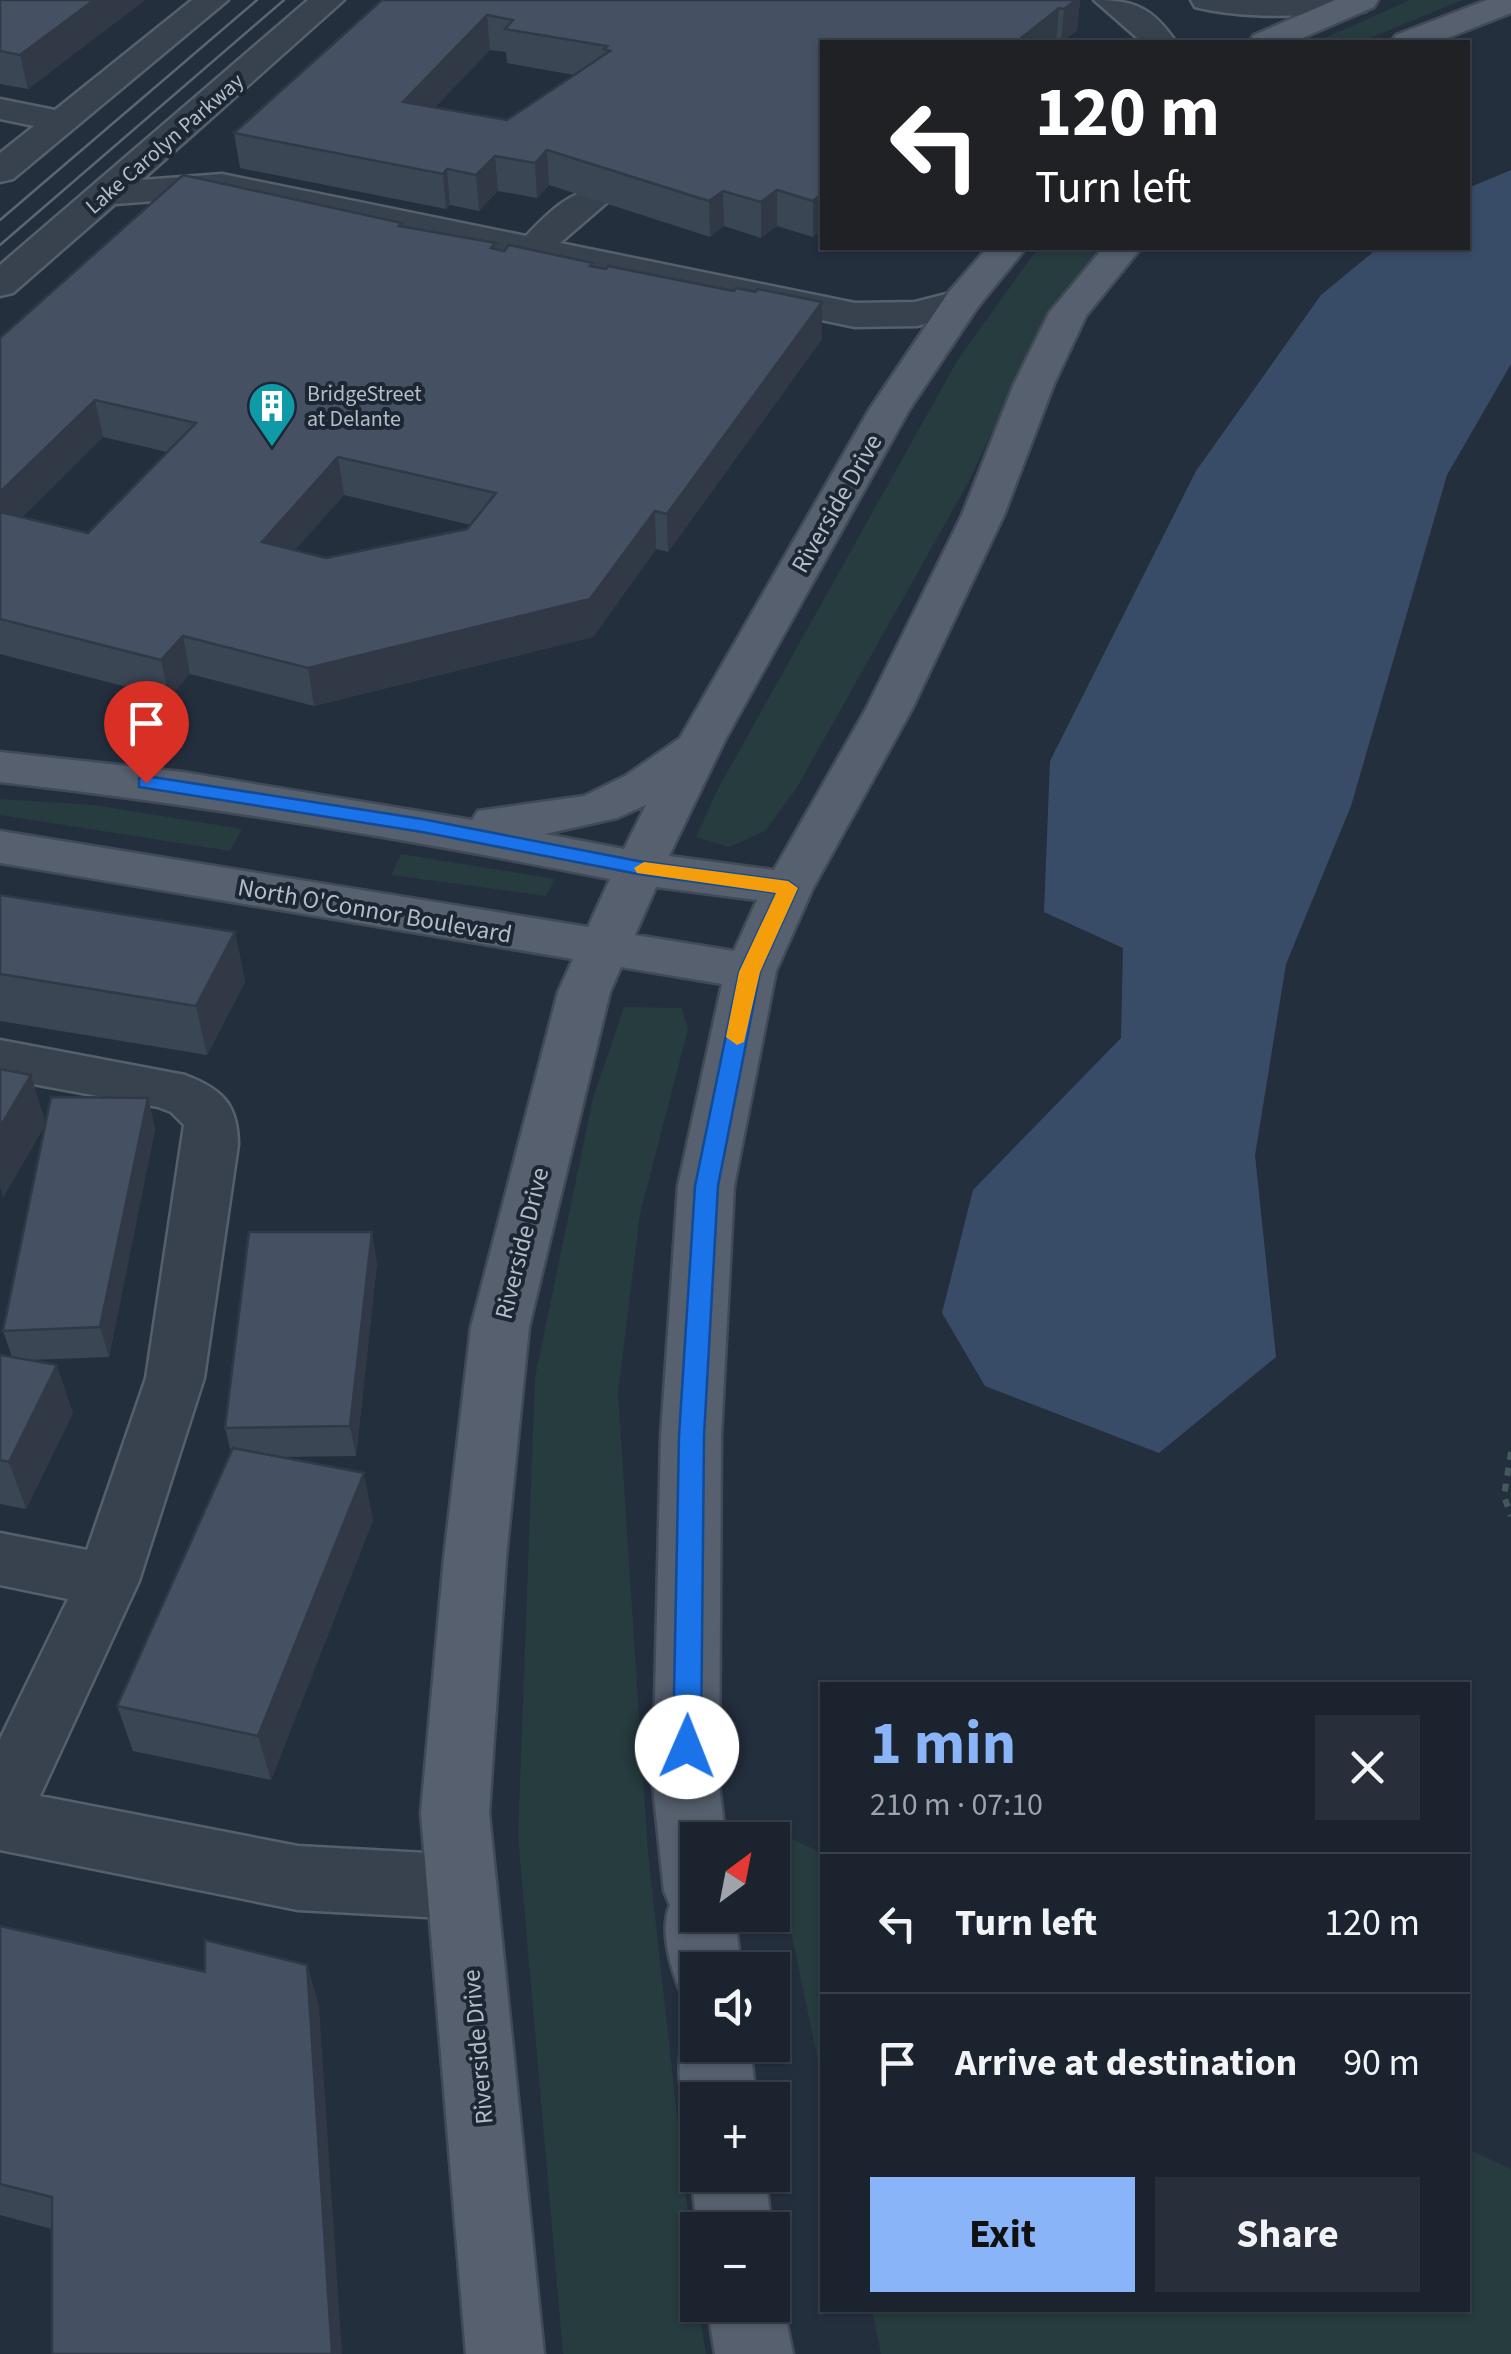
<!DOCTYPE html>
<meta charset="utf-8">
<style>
:root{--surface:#1b232e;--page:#282f3a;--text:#f1f3f6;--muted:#a0a4aa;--line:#39404a;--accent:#8ab4f8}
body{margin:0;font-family:"Source Sans 3",sans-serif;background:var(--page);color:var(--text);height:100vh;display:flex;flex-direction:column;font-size:38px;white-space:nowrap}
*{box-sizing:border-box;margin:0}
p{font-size:32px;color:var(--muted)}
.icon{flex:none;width:55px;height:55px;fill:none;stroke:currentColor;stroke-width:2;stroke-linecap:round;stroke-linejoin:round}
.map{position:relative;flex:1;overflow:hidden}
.drawer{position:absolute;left:820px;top:1682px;width:650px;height:630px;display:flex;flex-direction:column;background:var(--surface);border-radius:0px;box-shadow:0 2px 8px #0004,0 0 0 2px var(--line)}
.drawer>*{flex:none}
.guide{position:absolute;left:820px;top:40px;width:650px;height:210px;border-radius:0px;box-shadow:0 2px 8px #0004,0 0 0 2px var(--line);background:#202124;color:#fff;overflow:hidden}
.needle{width:65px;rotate:32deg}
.fabs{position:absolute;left:680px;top:1822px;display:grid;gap:20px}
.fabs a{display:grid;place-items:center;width:110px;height:110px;border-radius:0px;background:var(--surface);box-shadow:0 2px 8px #0004,0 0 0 2px var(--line);font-size:50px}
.pin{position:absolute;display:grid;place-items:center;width:85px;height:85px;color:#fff;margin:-102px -42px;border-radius:50% 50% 50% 0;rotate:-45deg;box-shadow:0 0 10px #0007}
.pin .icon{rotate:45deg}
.me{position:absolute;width:110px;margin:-55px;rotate:1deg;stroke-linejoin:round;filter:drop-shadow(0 0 8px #0008)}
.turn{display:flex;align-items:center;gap:35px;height:210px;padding:0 50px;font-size:45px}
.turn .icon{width:130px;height:130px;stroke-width:2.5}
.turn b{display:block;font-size:70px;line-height:85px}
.round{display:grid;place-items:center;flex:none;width:105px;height:105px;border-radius:0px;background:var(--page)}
.head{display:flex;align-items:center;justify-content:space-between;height:170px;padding:0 50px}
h1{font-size:60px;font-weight:700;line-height:75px;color:var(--accent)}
.action{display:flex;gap:20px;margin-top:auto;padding:20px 50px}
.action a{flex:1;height:115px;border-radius:0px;background:var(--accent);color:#111;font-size:40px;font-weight:700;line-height:115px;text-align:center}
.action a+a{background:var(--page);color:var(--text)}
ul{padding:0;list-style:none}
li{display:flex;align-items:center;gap:30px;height:140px;padding:0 50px;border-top:2px solid var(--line)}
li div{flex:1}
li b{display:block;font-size:38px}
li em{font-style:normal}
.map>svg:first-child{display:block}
.green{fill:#263c3f}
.water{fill:#394c67}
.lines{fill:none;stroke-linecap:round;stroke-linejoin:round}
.minor-casing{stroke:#565f6c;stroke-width:5}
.major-casing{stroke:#414a57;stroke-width:5}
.path{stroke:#44595c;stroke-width:6;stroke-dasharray:8 8;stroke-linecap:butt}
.minor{fill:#38414e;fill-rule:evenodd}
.major{fill:#56606e;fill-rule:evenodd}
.tram{stroke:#5a6575;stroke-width:2.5}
.wall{fill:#3b4654;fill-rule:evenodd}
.shaded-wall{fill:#303945}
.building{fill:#455162;stroke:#303945;stroke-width:2.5;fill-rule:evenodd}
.route{fill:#1a73e8;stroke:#114b97;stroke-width:2.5}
.slow{fill:#f59e0b}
.labels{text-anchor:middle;stroke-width:8;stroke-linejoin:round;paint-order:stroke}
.far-street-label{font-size:22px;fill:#b4bcc9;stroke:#1d2633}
.far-poi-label{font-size:22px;fill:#b4bcc9;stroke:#1d2633;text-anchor:start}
.street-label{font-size:25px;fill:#b4bcc9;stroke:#1d2633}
</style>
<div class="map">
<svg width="1511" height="2354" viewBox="0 0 1511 2354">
<rect width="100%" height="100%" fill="#242f3e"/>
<path class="green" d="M1410,0H1463L1360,42H1316Z
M1038,248H1099L1024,364L968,483L796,789L765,831L729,847L696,837L719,787L957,361Z
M0,799L94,805L242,829L230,851L0,815Z
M401,854L555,879L546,896L391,875Z
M624,1007L682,1008L688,1029L640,1214L618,1393L648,1853L698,2305L706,2354H563L518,1836L535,1377L593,1098Z
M768,1828L822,1853V2080L772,1840Z
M1468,2149L1511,2169V2354H881L872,2310H1468Z"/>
<path class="water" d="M1511,170V364L1447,475L1351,806L1286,964L1255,1155L1276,1357L1159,1453L985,1386L942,1313L973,1190L1121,1038L1123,948L1044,912L1050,761L1196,471L1321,295L1378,248H1468V188Z"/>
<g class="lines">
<g class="minor-casing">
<path id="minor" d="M192,0H228L13,179L0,182V153L34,126L0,119V99L55,110Z
M308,0H344L142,180L222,174L526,236C546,215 575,184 606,191L611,199L560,243L855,303L915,302L962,290L976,293L981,301L976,309L917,326L855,327L222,196L115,204L13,293L0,296V265Z
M1094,0C1134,0 1152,7 1176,42H1142Z
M1191,0H1368L1370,4L1366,11L1354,14C1301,15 1247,20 1195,7Z
M0,1040L185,1075C222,1089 238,1104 238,1145L204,1378L139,1581L40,1796L298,1846L462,1855L486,1865L496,1887L486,1909L462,1919L298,1910L0,1850V1739L68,1599L0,1585V1533L87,1550L146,1378L184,1125L171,1112L158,1107L0,1078Z"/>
</g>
<g class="major-casing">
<path id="major" d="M1335,0H1378L1374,7L1293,42H1249L1254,35Z
M1487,0H1511V13L1437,42H1391L1396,35Z
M987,248H1026L977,308L909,410L726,738L669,856L774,870L866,709L962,515L1014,384L1049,313L1103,248H1141L1086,316L1054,384L1004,515L912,709L813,888L776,971L734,1186L721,1436L719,1786L726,1840H698V1915H735L741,1970H698V2000L681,1993C671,1969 659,1930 670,1905L664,1891L653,1786L661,1436L678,1186L722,984L621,967L610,992L529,1327L506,1558L489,1813L544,2354H466L421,1813L444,1558L471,1327L558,992L573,959L0,863V831L588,927L610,879C407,839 205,805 0,782V752L182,772L472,820L478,811L584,796L625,776L680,738L869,410L948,293ZM646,805L624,849L545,834L617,818ZM656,887L757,900L734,951L635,935Z
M698,2017V2045H750L756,2100H698V2126C674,2101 676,2051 689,2021Z
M698,2159V2175H765L772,2230L698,2233L691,2175Z
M772,2279L783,2305L793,2354H715L707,2305H772Z"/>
</g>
<path class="path" d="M1511,1452L1504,1496L1511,1516"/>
<use href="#minor" class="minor"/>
<use href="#major" class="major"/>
<path class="tram" d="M0,220L257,0
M0,245L284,0"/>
</g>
<path class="wall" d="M0,0H145L28,89L0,84Z
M382,0H1080L1077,30L1062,42H822L813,237L777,226L761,238L724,226L710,237L549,185L537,198L498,191L479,211L450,205L446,209L240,168L234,133ZM490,50L506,52L507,63L574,75L507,120L435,107Z
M402,227L496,250L593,263L594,267L822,339L668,552L656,549L593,637L314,706L190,674L169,698L0,654V338ZM103,437L167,452L88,533L22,517ZM344,495L471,525L467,529L326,558L295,550Z
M0,895L235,932L245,982L207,1055L0,1021Z
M148,1098L155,1129L109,1357L30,1360L73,1413L26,1509L0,1504V1355L12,1357L3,1331Z
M377,1263L356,1456L280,1457L373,1520L271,1780L133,1751L117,1706L231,1452L225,1428Z
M0,1926L205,1972L307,1965L319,2006L52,2229L0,2215Z"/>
<path class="shaded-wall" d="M94,0H145L28,89L20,55Z
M1076,0H1080L1077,30L1061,42L1064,9Z
M1059,8L1056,42H1016Z
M487,15L490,50L407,137L403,102Z
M547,150L549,185L537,198L535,163Z
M495,156L498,191L479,211L476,175Z
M447,169L450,205L446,209L443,174Z
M777,190V226L761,238V202Z
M723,191L724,226L710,237L709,201Z
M822,194V230L813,237V201Z
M822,302V339L668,552L667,514Z
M95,400L103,437L0,538V492Z
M338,457L344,495L268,580L262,542Z
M655,511L656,549L593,637L314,706L308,668Z
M183,636L190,674L169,698L161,660Z
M235,932L245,982L207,1055L196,1006Z
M31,1075L46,1124L3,1198L0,1187V1127Z
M148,1098L155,1129L109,1357L100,1327Z
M372,1232L377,1263L356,1456L350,1426Z
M57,1365L73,1413L26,1509L9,1462Z
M364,1473L373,1520L271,1780L258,1736Z
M307,1965L319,2006L342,2354H332Z"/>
<path class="building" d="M0,0H94L20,55L0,51Z
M382,0H1076L1064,9L1059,8L1016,42H822V194L813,201L777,190L761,202L723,191L709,201L547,150L535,163L495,156L476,175L447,169L443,174L234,133ZM487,15L513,20L505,29L607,46L604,49L610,51L507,120L403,102Z
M183,175L402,223L399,226L496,243L491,248L504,251L509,245L593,263L590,266L606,269L608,266L734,291L736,288L755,292L758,289L822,302L667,514L655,511L590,599L308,668L183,636L161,660L0,619V512L88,533L196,423L95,400L0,492V338ZM338,457L496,493L467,529L326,558L262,542Z
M0,895L235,932L196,1006L0,974Z
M0,1069L31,1075L0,1127Z
M51,1097L148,1098L100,1327L3,1331Z
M249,1232H372L350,1426L225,1428Z
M0,1355L57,1365L9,1462L0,1460Z
M233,1448L364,1473L258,1736L117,1706Z
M0,1926L205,1972V1940L307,1965L332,2354H52V2197L0,2184Z"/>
<path class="route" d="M146,776L422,819L638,861L788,881L798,888L760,972L718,1186L704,1436L701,1747L697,1756L687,1759L677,1756L673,1747L679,1436L695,1186L739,972L776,893L638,874L422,832L139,787V778Z"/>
<path class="slow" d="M644,862L788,881L798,888L760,972L744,1042L737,1045L726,1037L739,972L776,893L637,873L634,868Z"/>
<defs>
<g id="building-pin" transform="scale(2.5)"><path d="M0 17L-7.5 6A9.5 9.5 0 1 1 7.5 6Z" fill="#0f9aa8" stroke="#1d2633"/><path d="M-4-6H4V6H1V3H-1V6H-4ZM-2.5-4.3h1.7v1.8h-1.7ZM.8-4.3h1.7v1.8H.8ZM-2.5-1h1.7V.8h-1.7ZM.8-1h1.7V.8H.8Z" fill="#fff"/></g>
</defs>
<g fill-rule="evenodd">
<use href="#building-pin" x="272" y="406"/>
</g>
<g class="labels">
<g class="far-street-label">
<text transform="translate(164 143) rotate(-41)" y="8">Lake Carolyn Parkway</text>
</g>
<g class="far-poi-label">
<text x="307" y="401">BridgeStreet<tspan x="307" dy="25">at Delante</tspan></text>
</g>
<g class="street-label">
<text transform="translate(836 503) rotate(-60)" y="9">Riverside Drive</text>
<text transform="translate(375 910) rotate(10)" y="9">North O'Connor Boulevard</text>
<text transform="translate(521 1243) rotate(-76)" y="9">Riverside Drive</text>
<text transform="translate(477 2047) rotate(-95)" y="9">Riverside Drive</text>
</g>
</g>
</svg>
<div class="fabs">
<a><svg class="needle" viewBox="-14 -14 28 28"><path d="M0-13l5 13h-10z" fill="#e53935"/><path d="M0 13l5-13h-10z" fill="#a0a4aa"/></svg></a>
<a><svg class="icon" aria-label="sound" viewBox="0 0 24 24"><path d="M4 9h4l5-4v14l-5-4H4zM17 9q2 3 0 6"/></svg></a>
<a>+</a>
<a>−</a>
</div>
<div class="pin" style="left:146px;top:783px;background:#d93025"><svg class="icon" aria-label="arrive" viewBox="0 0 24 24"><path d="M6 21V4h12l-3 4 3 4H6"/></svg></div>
<svg class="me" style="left:687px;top:1747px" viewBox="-20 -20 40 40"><circle r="19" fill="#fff"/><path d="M0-13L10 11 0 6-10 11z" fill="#1a73e8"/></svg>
<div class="guide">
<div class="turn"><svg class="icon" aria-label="left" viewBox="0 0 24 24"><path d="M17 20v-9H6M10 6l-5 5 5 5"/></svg><div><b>120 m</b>Turn left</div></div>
</div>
<section class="drawer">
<div class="head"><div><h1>1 min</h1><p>210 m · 07:10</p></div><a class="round"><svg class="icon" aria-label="close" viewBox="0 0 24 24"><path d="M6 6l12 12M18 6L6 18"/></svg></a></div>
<ul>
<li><svg class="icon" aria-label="left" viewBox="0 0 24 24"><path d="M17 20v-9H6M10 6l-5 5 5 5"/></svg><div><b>Turn left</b></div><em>120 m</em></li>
<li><svg class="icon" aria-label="arrive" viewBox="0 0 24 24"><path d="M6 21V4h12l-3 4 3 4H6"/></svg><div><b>Arrive at destination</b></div><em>90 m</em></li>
</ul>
<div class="action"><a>Exit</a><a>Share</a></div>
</section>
</div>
